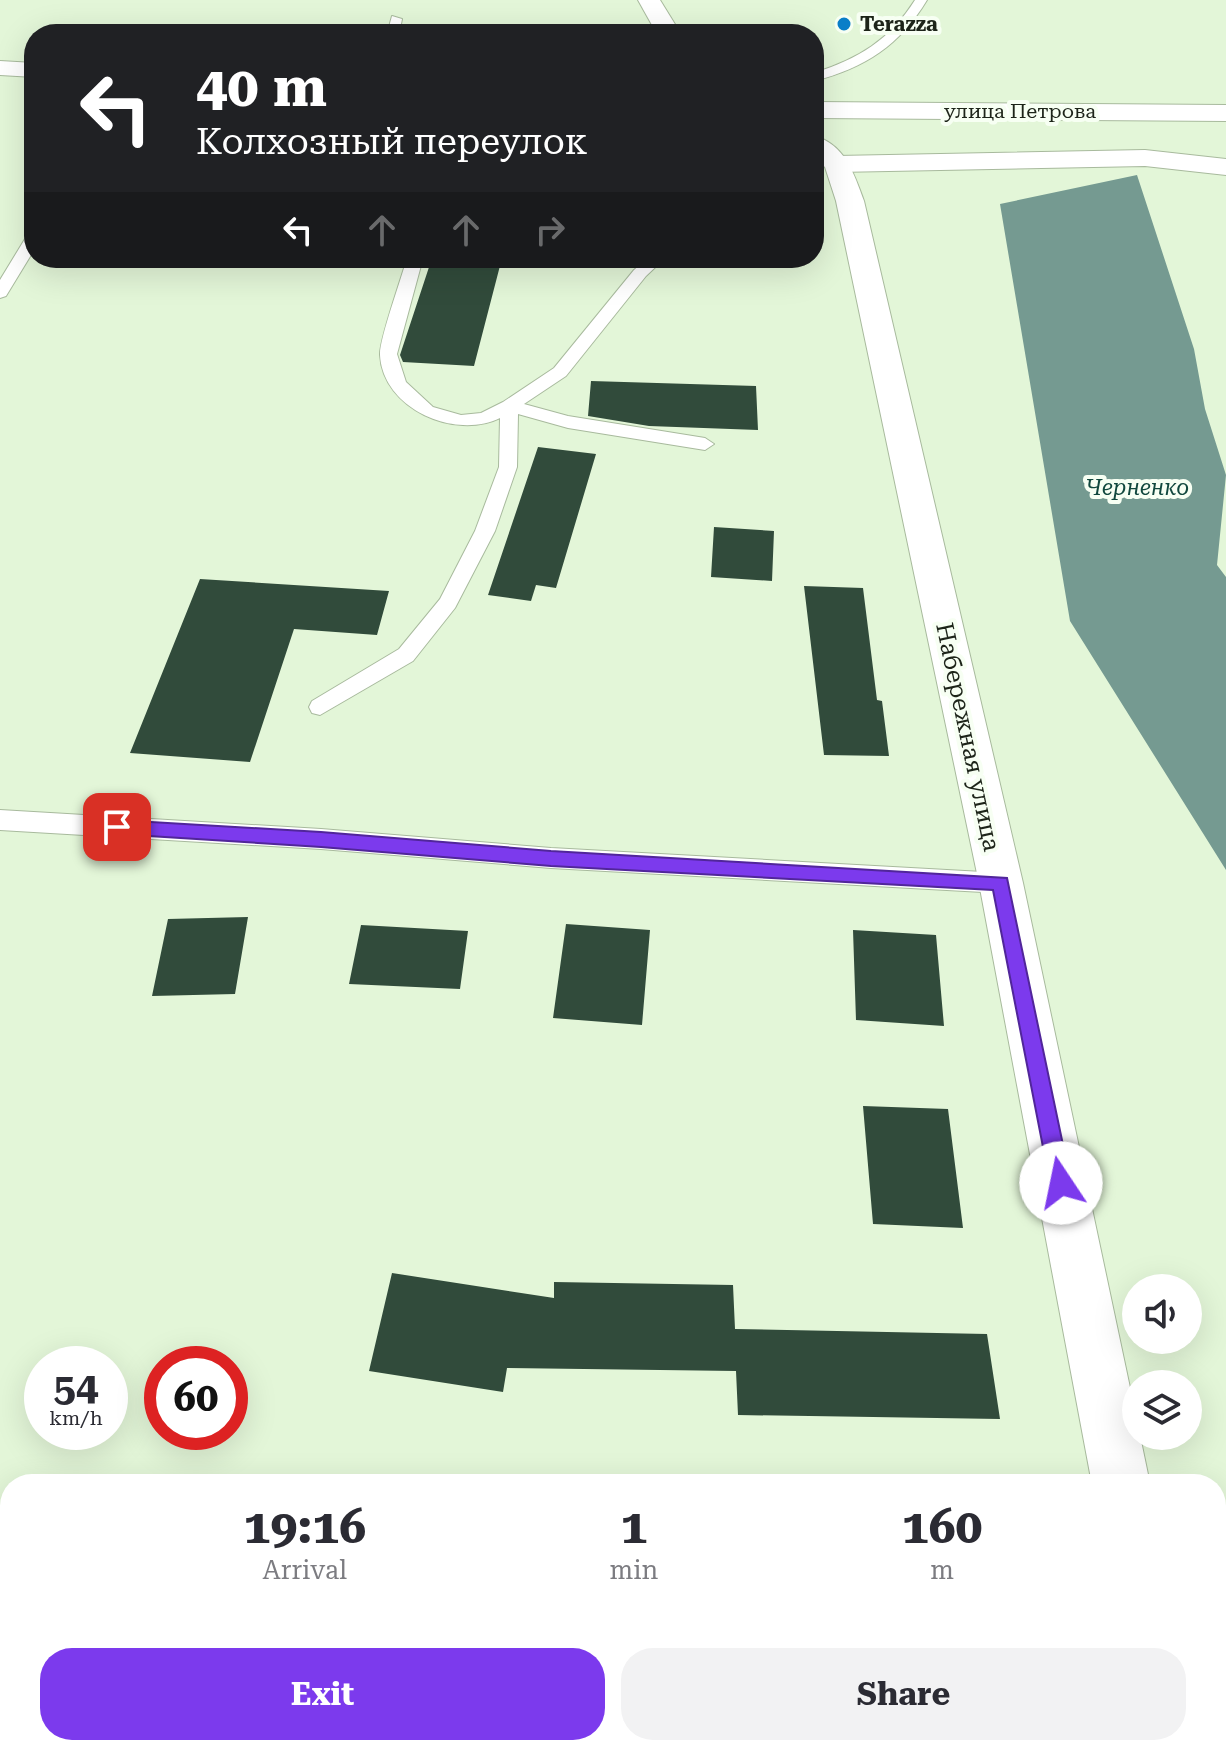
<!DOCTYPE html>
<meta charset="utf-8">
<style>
:root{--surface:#fff;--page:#f2f2f3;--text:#2b2b33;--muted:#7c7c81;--accent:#7c3aed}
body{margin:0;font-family:"Roboto Serif",serif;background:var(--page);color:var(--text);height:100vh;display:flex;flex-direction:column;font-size:30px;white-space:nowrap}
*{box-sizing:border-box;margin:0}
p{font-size:26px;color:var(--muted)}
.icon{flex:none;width:44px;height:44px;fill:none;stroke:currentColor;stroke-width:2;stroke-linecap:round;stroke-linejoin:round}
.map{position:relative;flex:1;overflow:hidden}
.details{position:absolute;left:0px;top:1474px;width:1226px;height:282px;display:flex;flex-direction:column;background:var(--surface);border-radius:32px 32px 0 0;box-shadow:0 8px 32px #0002}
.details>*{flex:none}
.top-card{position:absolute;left:24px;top:24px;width:800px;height:244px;border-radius:32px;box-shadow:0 8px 32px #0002;background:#202124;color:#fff;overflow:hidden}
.fabs{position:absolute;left:1122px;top:1274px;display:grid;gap:16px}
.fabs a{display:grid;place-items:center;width:80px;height:80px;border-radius:50%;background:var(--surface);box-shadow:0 8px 32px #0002;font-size:40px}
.speed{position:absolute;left:24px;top:1346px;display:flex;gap:16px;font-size:40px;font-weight:700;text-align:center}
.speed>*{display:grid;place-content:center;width:104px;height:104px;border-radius:50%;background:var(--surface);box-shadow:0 8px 32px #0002;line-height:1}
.speed small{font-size:20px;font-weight:400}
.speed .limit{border:12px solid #d22;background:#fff;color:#111}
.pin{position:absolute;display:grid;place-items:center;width:68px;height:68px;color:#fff;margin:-34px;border-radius:16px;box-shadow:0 4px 12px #0006}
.me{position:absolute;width:88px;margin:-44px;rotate:349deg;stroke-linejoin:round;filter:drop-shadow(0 0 6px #0008)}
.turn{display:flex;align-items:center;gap:28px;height:168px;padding:0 40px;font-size:36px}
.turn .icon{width:104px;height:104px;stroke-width:2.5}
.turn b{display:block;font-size:56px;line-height:68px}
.lanes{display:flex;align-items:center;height:76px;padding:0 40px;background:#0003;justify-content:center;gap:40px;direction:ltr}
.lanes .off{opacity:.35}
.eta{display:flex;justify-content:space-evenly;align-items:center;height:136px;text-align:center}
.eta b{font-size:48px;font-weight:700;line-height:56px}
.cta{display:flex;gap:16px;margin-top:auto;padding:16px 40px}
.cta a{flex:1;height:92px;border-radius:32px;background:var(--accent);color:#fff;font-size:32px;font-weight:700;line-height:92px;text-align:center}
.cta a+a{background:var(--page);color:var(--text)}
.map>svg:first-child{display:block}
.water{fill:#759a91}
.building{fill:#314b3b}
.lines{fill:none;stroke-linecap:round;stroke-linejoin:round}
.lane-casing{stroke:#a8ba9d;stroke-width:2}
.street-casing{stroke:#a8ba9d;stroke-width:2}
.secondary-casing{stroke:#a8ba9d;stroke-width:2}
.primary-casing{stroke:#a8ba9d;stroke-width:2}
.lane{fill:#fff;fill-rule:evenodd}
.street{fill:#fff;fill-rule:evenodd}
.secondary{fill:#fff;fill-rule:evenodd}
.primary{fill:#fff;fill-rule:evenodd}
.route{fill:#7c3aed;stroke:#51269a;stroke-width:2}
.poi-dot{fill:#097ec8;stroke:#f7fff3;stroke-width:3}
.labels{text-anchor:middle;stroke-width:8;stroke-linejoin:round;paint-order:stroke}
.far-poi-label{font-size:20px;font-weight:bold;fill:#1d2419;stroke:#f7fff3;text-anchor:start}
.far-street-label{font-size:20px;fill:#1d2419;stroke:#f7fff3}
.far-water-label{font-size:22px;font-style:italic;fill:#11483e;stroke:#f7fff3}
.street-label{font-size:24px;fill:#1d2419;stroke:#f7fff3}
</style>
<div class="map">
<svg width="1226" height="1755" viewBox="0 0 1226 1755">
<rect width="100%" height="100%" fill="#e3f6d8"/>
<path class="water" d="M1137,175L1194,349L1205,409L1226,475L1217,565L1226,577V870L1070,621L1000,204Z"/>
<path class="building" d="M432,258H502L474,366L403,362L400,355Z
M591,381L756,386L758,430L649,426L588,416Z
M538,447L596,454L556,588L536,585L531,601L488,595Z
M714,527L774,531L772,581L711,577Z
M200,579L389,591L377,635L294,629L250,762L130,753Z
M804,586L863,588L877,700L882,701L889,756L824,755Z
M248,917L235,994L152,996L168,919Z
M566,924L650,930L642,1025L553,1018Z
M361,925L468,931L460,989L349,984Z
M853,930L936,935L944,1026L856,1020Z
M863,1106L948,1109L963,1228L873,1224Z
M392,1273L554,1298V1282L733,1285L735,1329L987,1334L1000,1419L738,1415L736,1371L507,1368L503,1392L369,1371Z"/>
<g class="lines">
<g class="lane-casing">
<path id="lane" d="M915,0H927C900,45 865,68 814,81V73C858,59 890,40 915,0Z
M392,16L402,19L399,34H387Z
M34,232V250L6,296L0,298V280L28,234Z
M407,258H423L397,354L406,382L433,407L461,415L481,413L503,402L554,368L634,270L648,258H665L646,276L566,376L524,404L568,416L705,438L714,444L705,450L568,428L518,414L517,467L495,531L455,608L413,661L320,715L312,713L309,707L312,701L399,649L440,599L475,531L499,467L500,418C455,440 383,409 380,355C379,340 402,277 407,258Z
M0,810L321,829L551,848L1001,873L1010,876L1013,883L1010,890L1001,893L551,868L321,849L0,830Z"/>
</g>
<g class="street-casing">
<path id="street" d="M1145,150L1226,159V175L1145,166L837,172L828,170L824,164L828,158L837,156Z"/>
</g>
<g class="secondary-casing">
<path id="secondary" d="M638,0H660L681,34H657Z"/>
</g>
<g class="primary-casing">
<path id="primary" d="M0,61L34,63V77L0,75Z
M814,102L1226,105V121L814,118Z
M814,136C845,144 854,174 864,201L1023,883L1136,1416V1436H1140L1150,1484H1092L979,883L836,201L825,167L814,158Z
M1143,1746H1207L1210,1755H1144Z"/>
</g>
<use href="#lane" class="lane"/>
<use href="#street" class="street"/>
<use href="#secondary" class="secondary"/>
<use href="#primary" class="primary"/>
</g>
<path class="route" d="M117,820L321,832L551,851L1007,878L1071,1183L1068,1191L1061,1194L1053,1191L1050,1183L993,890L551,866L321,847L117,834L108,827Z"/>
<circle class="poi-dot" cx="844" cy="24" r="8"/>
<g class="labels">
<g class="far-poi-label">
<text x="860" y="31">Terazza</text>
</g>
<g class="far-street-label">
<text x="1020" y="118">улица Петрова</text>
</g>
<g class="far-water-label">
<text x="1137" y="495">Черненко</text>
</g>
<g class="street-label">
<text transform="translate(968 737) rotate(78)" y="8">Набережная улица</text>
</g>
</g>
</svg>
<div class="fabs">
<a><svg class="icon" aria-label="sound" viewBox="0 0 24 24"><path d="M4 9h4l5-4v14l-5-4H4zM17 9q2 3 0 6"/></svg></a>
<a><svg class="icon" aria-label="layers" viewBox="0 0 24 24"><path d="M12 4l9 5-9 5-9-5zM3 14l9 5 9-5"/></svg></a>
</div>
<div class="speed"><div>54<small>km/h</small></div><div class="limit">60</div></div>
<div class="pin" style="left:117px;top:827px;background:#d93025"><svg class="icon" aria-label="arrive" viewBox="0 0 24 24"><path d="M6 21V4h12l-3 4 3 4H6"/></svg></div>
<svg class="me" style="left:1061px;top:1183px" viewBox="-20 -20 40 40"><circle r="19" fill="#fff"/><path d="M0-13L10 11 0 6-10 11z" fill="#7c3aed"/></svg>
<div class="top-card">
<div class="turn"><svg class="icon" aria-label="left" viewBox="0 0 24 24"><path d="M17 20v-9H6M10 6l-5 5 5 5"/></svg><div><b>40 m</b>Колхозный переулок</div></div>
<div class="lanes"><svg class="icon" aria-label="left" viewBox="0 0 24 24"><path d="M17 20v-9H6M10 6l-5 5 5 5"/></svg><svg class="icon off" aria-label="ahead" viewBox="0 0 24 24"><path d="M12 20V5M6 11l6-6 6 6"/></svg><svg class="icon off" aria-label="ahead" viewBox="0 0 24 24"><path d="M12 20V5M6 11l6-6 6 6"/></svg><svg class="icon off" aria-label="right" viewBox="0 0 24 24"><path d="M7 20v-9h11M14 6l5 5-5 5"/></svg></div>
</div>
<section class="details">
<div class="eta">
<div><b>19:16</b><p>Arrival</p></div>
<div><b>1</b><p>min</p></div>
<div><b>160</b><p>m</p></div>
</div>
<div class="cta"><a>Exit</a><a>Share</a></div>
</section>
</div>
